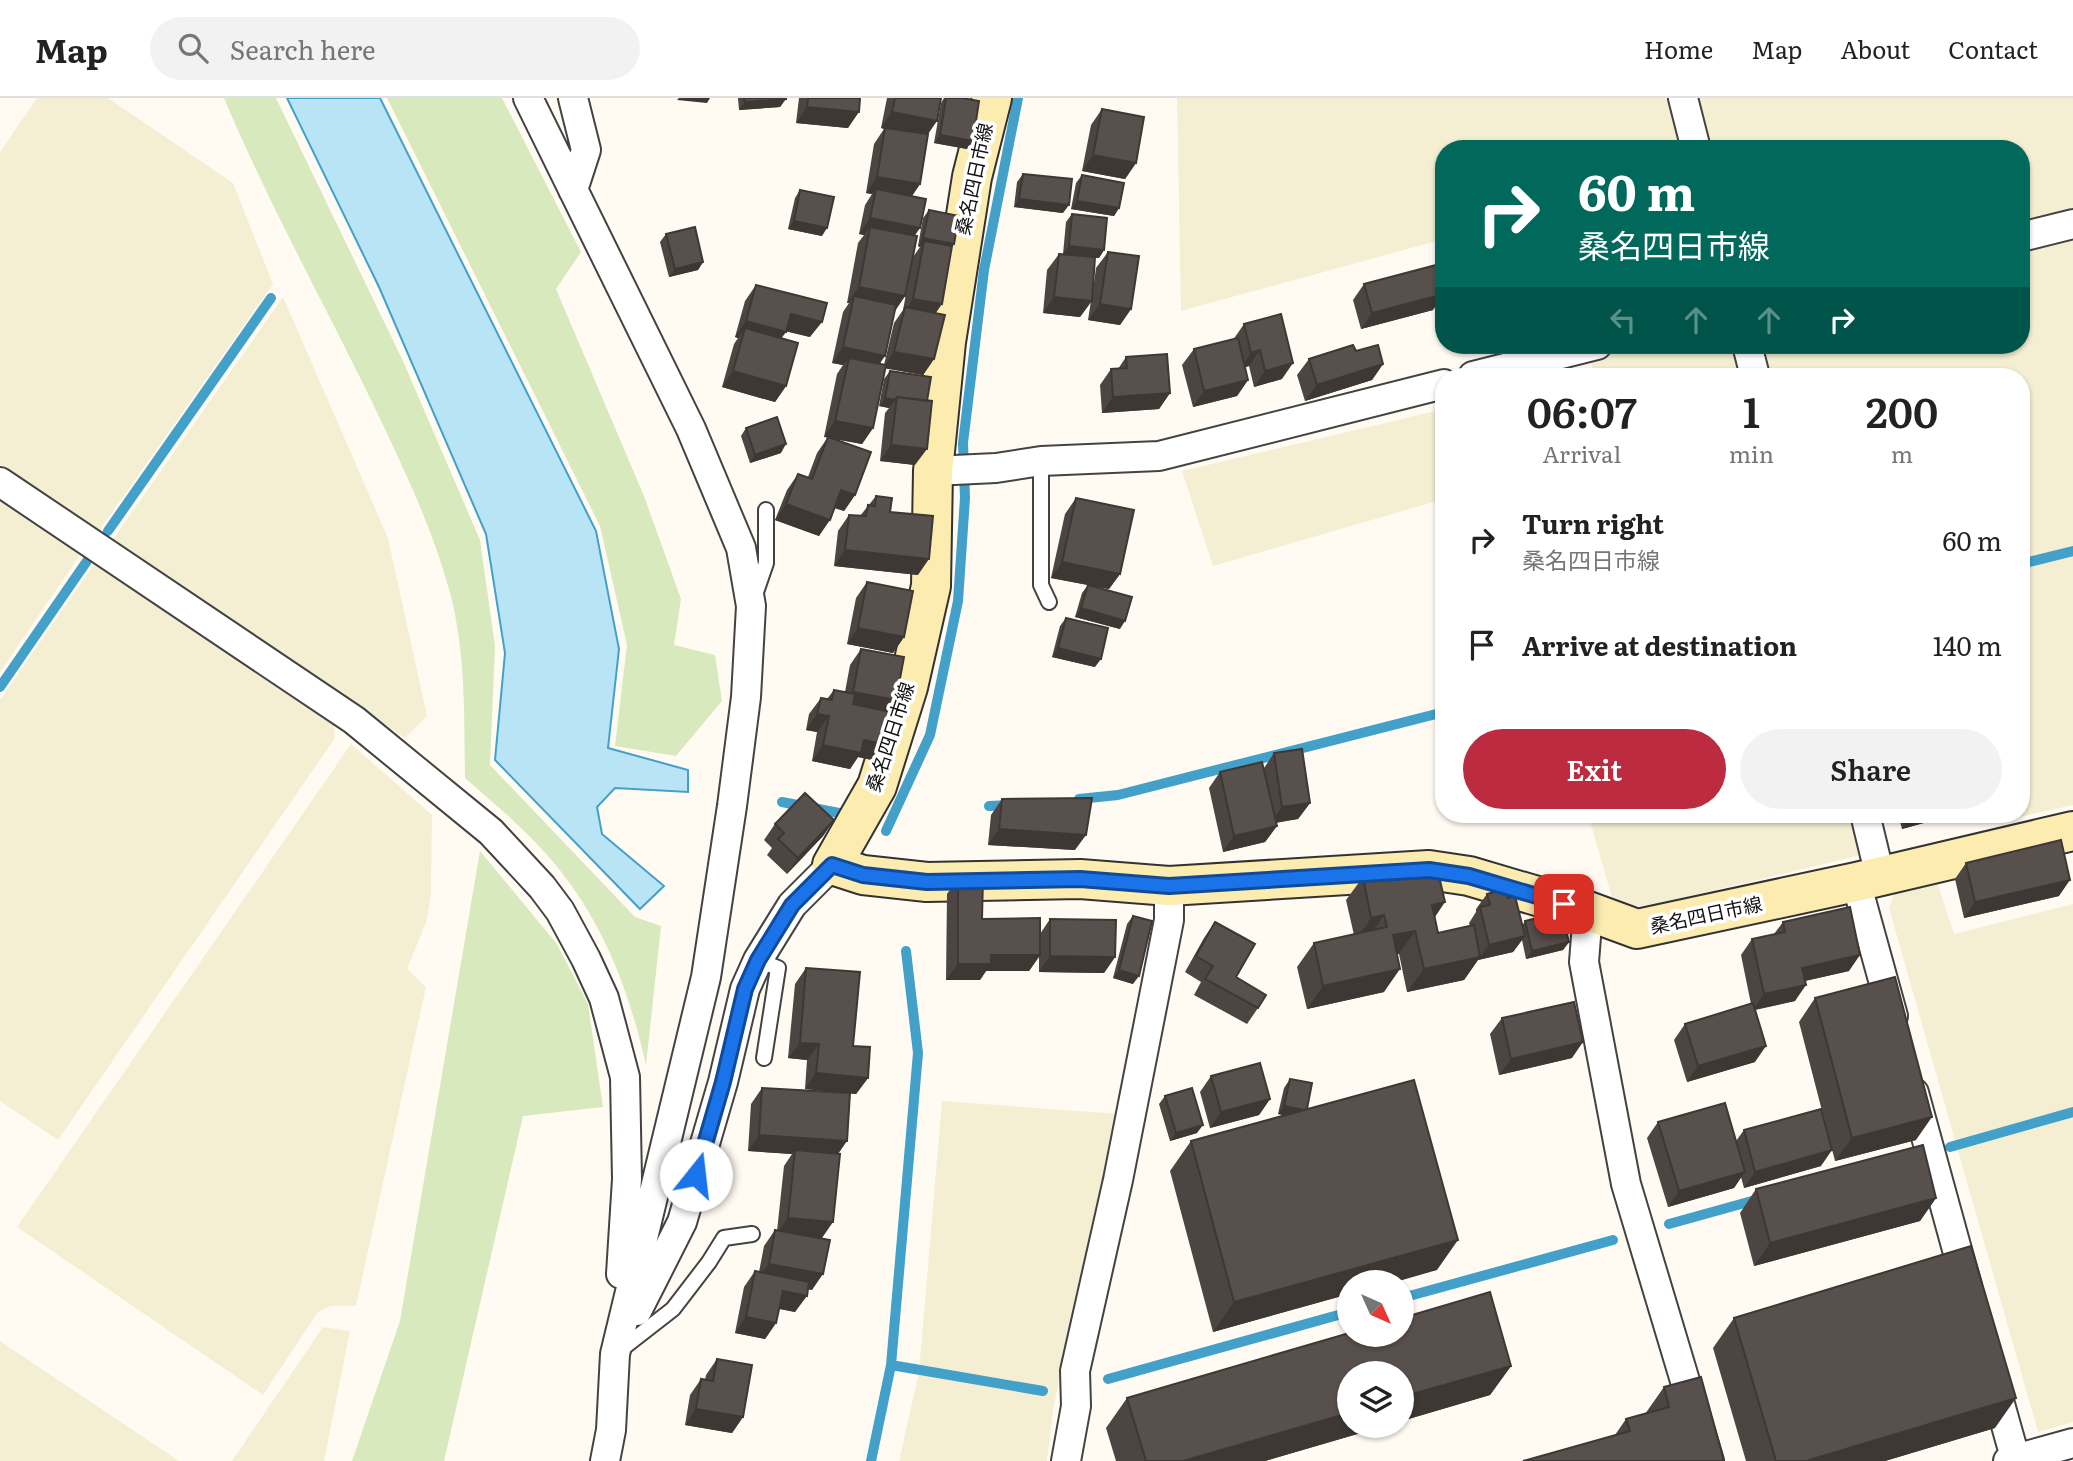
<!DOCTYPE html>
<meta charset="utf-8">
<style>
:root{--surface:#fff;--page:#f2f2f2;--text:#222;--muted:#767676;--line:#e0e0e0;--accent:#bc2b40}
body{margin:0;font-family:Literata,"Noto Sans JP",serif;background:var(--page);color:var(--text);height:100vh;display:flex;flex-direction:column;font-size:26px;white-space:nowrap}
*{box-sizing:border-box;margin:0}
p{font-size:23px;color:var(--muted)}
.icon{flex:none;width:38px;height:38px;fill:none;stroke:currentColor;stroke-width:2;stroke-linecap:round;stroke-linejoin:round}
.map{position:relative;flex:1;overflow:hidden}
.details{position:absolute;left:1435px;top:270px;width:595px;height:455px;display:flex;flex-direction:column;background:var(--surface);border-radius:28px;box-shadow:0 2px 5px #0004}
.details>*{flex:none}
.top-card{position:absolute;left:1435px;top:42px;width:595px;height:214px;border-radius:28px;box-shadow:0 2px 5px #0004;background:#00695c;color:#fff;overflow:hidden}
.needle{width:46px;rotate:135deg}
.controls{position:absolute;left:1337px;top:1172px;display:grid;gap:14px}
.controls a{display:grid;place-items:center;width:77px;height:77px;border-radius:50%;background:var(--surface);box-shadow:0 2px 5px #0004;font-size:35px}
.pin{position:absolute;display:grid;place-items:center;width:60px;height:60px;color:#fff;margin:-30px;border-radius:14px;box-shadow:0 4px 10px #0006}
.me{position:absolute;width:77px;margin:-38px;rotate:16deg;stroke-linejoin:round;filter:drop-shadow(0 0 5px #0008)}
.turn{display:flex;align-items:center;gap:24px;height:147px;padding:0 28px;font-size:32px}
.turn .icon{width:91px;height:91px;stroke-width:2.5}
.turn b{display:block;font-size:49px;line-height:60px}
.lanes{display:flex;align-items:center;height:66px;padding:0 28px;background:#0003;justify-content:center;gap:35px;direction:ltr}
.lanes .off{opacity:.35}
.eta{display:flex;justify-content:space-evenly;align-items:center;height:119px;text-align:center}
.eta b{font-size:42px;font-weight:600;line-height:49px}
.cta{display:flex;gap:14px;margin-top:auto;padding:14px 28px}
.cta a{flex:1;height:80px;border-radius:42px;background:var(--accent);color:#fff;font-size:28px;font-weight:600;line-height:80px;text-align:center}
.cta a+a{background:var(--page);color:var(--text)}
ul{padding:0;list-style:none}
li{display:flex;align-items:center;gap:21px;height:105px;padding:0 28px}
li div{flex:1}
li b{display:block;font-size:26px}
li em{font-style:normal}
header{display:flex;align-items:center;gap:42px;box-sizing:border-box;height:98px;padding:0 35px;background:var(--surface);border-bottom:2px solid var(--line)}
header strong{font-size:33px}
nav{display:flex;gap:38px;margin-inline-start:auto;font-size:24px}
.search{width:490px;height:63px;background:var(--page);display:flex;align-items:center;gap:18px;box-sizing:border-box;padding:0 24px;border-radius:38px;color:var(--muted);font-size:26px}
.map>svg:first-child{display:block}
.farmland{fill:#f4eed3}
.green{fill:#d8e9bd}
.water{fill:#b9e4f5;stroke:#42a0c9;stroke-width:2}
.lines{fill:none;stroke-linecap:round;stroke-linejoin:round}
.stream{stroke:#42a0c9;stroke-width:10}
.service-casing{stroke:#434343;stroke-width:18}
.minor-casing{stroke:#434343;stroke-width:32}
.secondary-casing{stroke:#323232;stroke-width:42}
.service{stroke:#fff;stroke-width:14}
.minor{stroke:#fff;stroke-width:28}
.secondary{stroke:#fcecb0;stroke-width:38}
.wall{fill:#4c4541}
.shaded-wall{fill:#3e3835}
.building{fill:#58504c;stroke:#3e3835;stroke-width:2}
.route-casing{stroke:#114b97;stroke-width:18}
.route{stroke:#1a73e8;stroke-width:12}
.labels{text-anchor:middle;stroke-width:7;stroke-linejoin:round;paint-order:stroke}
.street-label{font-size:19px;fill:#101010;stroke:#fff}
</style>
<header>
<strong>Map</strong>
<div class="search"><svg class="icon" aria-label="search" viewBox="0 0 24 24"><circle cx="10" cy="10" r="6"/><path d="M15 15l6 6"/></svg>Search here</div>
<nav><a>Home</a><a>Map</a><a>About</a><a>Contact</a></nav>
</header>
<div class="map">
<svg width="2073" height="1363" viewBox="0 0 2073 1363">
<rect width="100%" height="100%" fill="#fffbf3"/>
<path class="farmland" d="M37,0H108L233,85L273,186L99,433L0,366V54Z
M1177,0H2073V707L2001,723L1999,716H2021V278H1584L1594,276L1587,247H2021V51H1444V141L1181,213Z
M283,199L388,440L427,618L405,640L113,441Z
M1444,311V401L1213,468L1182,373Z
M0,402L80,457L0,574Z
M94,466L334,626L335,640L58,1042L0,1003V602Z
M351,646L432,717L431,795L427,822L407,871L426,889L356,1208H331L318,1214L263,1297L17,1129Z
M1588,716H1850L1861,757L1644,809L1613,803Z
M1936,780L1954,836L2073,806V1324L2038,1334L1889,810L1896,791Z
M942,1003L1119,1016L1078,1190L1053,1312L1047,1363H899L919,1274Z
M323,1229L350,1233L324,1363H232Z
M0,1243L179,1363H0Z"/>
<path class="green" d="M224,0H276L403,263L480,442L495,548L490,667L635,819L661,828L646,967C627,883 597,808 536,745C514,722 489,701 465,680C464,616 466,553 449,491C433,434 409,382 384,329C332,219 271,112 224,0Z
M387,0H502L581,154L556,191L644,398L681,501L674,547L715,557L722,603L676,658L615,648L627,547L600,428Z
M480,753L557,846L588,906L603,1009L523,1018L444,1363H352L400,1223Z"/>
<path class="water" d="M287,0H380L596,433L619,551L608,650L688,672V694L615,690L597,709L602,736L664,788L640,811L495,662L505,555L486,436L379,189Z"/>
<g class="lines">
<path class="stream" d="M108,433L271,200
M2021,466L2073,453
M0,589L87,463
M1079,701L1118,697L1444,614
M782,704L839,715
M989,708L1011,707
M886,733L930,637L958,503L965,400L963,345L984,172L1018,0
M1950,1049L2073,1014
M1669,1126L1759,1101
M1402,1200L1613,1142
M891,1267L1043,1293
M1108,1281L1349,1214
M871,1363L891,1267L918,955L906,853"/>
<g class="service-casing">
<path id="service" d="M1041,363V487L1049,504
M755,497L766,465V412
M758,862L778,870L764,960
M619,1253L673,1211L709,1164L724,1140L752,1136"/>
</g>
<g class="minor-casing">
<path id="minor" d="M528,0L691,331L741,450L751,508L746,599L732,708L706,879L615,1256L611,1332L605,1363
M573,0L586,52L573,92
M1683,0L1696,51
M2021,139L2073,126
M1747,247L1755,278
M1473,278L1597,247
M933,373L996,370L1041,363L1159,358L1444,286
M0,384L354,622L491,734L542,789L560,813L586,861L604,900L625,979L627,1081L621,1176
M1865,716L1880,778
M1856,784L1893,918
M1588,813L1584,864L1626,1086L1709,1363
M1914,995L1967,1188
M637,1213L682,1124L723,984L745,891L758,862L792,807L832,767
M1993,1281L2016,1363
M1066,1363L1076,1308L1075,1273L1118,1082L1169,822V788
M2008,1363L2073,1345"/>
</g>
<g class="secondary-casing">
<path id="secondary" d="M992,0L972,79L946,244L933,373L931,488L908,589L877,688L832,767L863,777L927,784L1080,781L1169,788L1429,772L1469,778L1588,813L1637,831L1856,784L2073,733"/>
</g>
<use href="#service" class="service"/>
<use href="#minor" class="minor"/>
<use href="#secondary" class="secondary"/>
</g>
<path class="wall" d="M738,0H786L780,9L739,12Z
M799,0H860L848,30L796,25Z
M887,0H941L928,36L920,86L912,98L915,138L905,198L895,213L880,266L884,267L894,225L903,212L913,159L920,149L918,148L923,120L929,112L954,146L952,149L936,215L934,261L923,277L885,270L873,330L862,346L834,341L855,397L844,413L834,410L819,438L775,422L787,392L798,376L808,379L817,355L828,339H824L837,276L843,267L832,265L843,214L849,205H847L858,145L864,137L859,136L865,107L872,96L866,95L874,46L884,31L881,30Z
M944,0H962L973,43L967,51L934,45L941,5Z
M1102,11L1136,65L1125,81L1082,73L1091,27Z
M1023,76L1063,115L1014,109L1017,84Z
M1082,77L1119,110L1114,118L1071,111L1076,85Z
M800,92L822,138L788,131L795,100Z
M1072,116L1104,152L1099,160H1095L1092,199L1096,170L1108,154L1131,211L1120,227L1088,222L1091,203L1080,219L1043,215L1047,172L1059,156H1063L1066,124Z
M666,136L703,164L698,172L669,179L660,144Z
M1364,186L1433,212L1361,231L1353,202Z
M756,187L810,239L786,233L781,240L786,288L775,304L722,289L734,246L738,240L735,239L745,203Z
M1244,226L1282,281L1254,289L1249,268L1245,269L1248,282L1237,298L1193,309L1182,267L1194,251L1233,242Z
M1356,253L1383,266L1372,282L1305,303L1297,277L1309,261Z
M1126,259L1170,295L1159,311L1102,315L1100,287L1111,271H1118Z
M890,273L915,367L880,363L885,315L889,310L879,308L884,281Z
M746,330L781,355L750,365L741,338Z
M876,398L890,414L918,477L834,468L838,433L849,417L860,418Z
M1076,400L1120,476L1109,491L1090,488L1120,531L1075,519L1082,495L1088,487L1051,480L1065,416Z
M867,484L904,539L893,555L847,546L856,500Z
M1066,520L1095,569L1052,559L1060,528Z
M861,551L888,613L872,662L858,659L850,671L812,663L817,634L806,632L809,616L821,600L827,601L834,592L845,594L850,567Z
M1274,655L1310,705L1298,721L1276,725L1277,728L1265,744L1223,754L1209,690L1220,674L1264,670Z
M1002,701L1075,752L988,747L991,717Z
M1898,716H1956L1902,731Z
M834,722L823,738L787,776L767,757L772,750L764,742L775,726Z
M1966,765L2059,798L1964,820L1955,781Z
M1363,779L1435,819L1438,835L1470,828L1469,825L1476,814V811L1487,796L1508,800L1522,828L1525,823L1569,844L1563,852L1526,861L1522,842L1513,854L1478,862L1464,882L1407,894L1399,856H1397L1384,894L1307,911L1297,869L1314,845L1354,837L1346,802Z
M958,780L982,821L1040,836L1050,821L1115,859L1104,875L1039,874V859L1029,873H986L980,882H946L947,796Z
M1133,818V886L1113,880L1127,826Z
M1215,824L1236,879L1258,910L1247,926L1194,897L1201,884L1185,874L1204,840Z
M1783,824L1849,873L1805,883L1795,903L1755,912V964L1687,984L1674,942L1685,926L1751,906L1741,857L1752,841L1774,836Z
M806,870L868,980L856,996L805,991L807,962L788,960L795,886Z
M1815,900L1916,1042L1835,1063L1799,924Z
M1502,920L1572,960L1499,977L1490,936Z
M1211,978L1270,1001L1259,1017L1210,1030L1200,994Z
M1290,981L1307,1011L1437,1172L1349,1185V1196L1213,1234L1170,1073L1191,1043L1284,1017L1278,1016L1284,990Z
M762,990L838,1056L812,1192L808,1191L795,1214L779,1211L776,1225L765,1241L735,1235L744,1189L755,1173L759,1174L764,1148L775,1132L777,1133L784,1068L792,1056L748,1053L751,1006Z
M1165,998L1197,1035L1170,1043L1159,1006Z
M1658,1024L1736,1043L1744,1032L1821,1068L1744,1090L1741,1079L1734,1090L1668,1109L1647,1040Z
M1756,1091L1936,1100L1920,1123L1754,1168L1740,1115Z
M1734,1220L1995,1330L1885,1363H1746L1713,1250Z
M717,1261L743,1319L732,1335L685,1327L690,1297L701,1281L705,1282L706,1277Z
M1511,1268L1490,1297L1265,1363H1116L1106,1330L1127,1300Z
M1664,1289L1724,1363L1615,1337L1626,1321L1645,1316Z"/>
<path class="shaded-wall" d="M679,0H710L707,5L677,2Z
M786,1L780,9L739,12L745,4Z
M807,9L859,14L848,30L796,25Z
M892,14L937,23L926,39L881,30Z
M940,37L973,43L967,51L934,45Z
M1093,57L1136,65L1125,81L1082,73Z
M877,79L920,86L909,102L876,91L872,96L866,95Z
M1019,101L1069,107L1063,115L1014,109Z
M1077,103L1119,110L1114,118L1071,111Z
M870,120L920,130L909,146L870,129L864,137L859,136Z
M794,123L827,130L822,138L788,131Z
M923,140L954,146L948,154L924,143L920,149L918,148Z
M1069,148L1104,152L1099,160L1063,156Z
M703,164L698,172L669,179L675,171Z
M859,189L905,198L894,214L854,198L849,205H847Z
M1444,196L1433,212L1361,231L1372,215Z
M1054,199L1092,203L1080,219L1043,215Z
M913,201L942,206L931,222L903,215Z
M1100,206L1131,211L1120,227L1088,222Z
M791,216L822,224L810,239L780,232Z
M746,223L786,234L775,249L745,230L738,240L735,239Z
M843,249L885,258L874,274L849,260L843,267L832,265Z
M1260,252L1249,268L1240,271L1251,255Z
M894,254L934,261L923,277L883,270Z
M1293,265L1282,281L1254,289L1265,273Z
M1383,266L1372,282L1305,303L1317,287Z
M733,273L786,288L775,304L722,289Z
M1248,282L1237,298L1193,309L1204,293Z
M1170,295L1159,311L1102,315L1113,299Z
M885,300L895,302L889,310L879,308Z
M835,323L873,330L862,346L824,339Z
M786,346L781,355L750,365L755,357Z
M891,347L927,351L915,367L880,363Z
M841,392L855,397L844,413L830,408Z
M786,406L830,422L819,438L775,422Z
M845,452L929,461L918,477L834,468Z
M1062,464L1120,476L1109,491L1051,480Z
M1081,510L1125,523L1120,531L1075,519Z
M858,530L904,539L893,555L847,546Z
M1058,550L1101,561L1095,569L1052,559Z
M853,594L896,602L885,617L842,610Z
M817,616L829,618L817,634L806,632Z
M864,642L883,646L872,662L858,659L850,671L812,663L823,647Z
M1310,705L1298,721L1270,725L1282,709Z
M1913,716H1956L1902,731Z
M834,722L823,738L787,776L798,760Z
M1277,728L1265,744L1223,754L1234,738Z
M999,731L1086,737L1075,752L988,747Z
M2070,782L2059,798L1964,820L1975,804Z
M1445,804L1429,828L1432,807Z
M1384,817L1368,841L1355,844L1371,820Z
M1415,833L1399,856L1377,860L1393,837Z
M1525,838L1513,854L1478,862L1489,847Z
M1569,844L1563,852L1526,861L1532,853Z
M991,857H1040L1029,873H986L980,882H946L958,866Z
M1860,857L1849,873L1791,886L1802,870Z
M1050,858L1115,859L1104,875L1039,874Z
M1480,859L1464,882L1407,894L1424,871Z
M1400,871L1384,894L1307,911L1323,888Z
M1119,872L1139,878L1133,886L1113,880Z
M1806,887L1795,903L1753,912L1764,896Z
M1583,944L1572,960L1499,977L1511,961Z
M800,945L819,946L807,962L788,960Z
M1766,948L1755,964L1687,984L1698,968Z
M816,975L868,980L856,996L805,991Z
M1270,1001L1259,1017L1210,1030L1221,1014Z
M1284,1008L1307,1013L1301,1021L1278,1016Z
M1932,1019L1916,1042L1835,1063L1852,1040Z
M1203,1027L1197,1035L1170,1043L1176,1035Z
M759,1037L847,1043L836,1059L795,1052L792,1056L748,1053Z
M1832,1052L1821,1068L1744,1090L1755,1074Z
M1745,1074L1734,1090L1668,1109L1679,1093Z
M1936,1100L1920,1123L1754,1168L1770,1145Z
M788,1120L833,1124L822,1140L777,1136Z
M1458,1142L1437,1172L1392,1185H1349V1196L1213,1234L1234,1204Z
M769,1166L823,1176L812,1192L757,1182Z
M783,1193L807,1198L795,1214L772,1209Z
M746,1219L776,1225L765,1241L735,1235Z
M1511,1268L1490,1297L1402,1323V1299Z
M2016,1300L1995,1330L1885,1363H1806Z
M696,1311L743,1319L732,1335L685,1327Z
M1349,1315V1328H1385L1265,1363H1183Z"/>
<path class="building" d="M744,0H786V1L745,4Z
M808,0H860L859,14L807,9Z
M895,0H941L937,23L892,14Z
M946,0H962L979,3L973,43L940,37Z
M1102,11L1144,19L1136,65L1093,57Z
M885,30L928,36L920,86L877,79Z
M1023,76L1072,81L1069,107L1019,101Z
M1082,77L1124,85L1119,110L1077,103Z
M876,91L926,101L920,130L870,120Z
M800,92L834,99L827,130L794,123Z
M929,112L959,118L954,146L923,140Z
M1072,116L1107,120L1104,152L1069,148Z
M695,129L703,164L675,171L666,136Z
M870,129L917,138L905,198L859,189Z
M924,143L952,148L942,206L913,201Z
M1108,154L1139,158L1131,211L1100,206Z
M1059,156L1095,159L1092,203L1054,199Z
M1436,167L1444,196L1372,215L1364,186Z
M756,187L827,205L822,224L791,216L786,234L746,223Z
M854,198L896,207L885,258L843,249Z
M905,209L945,217L934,261L894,254Z
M1281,216L1293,265L1265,273L1260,252L1251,255L1244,226Z
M745,230L798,245L786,288L733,273Z
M1238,240L1248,282L1204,293L1194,251Z
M1353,247L1356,253L1378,247L1383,266L1317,287L1309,261Z
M1167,256L1170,295L1113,299L1111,271L1127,270L1126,259Z
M849,260L886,267L873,330L835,323Z
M890,273L931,279L927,303L897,299L895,302L885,300Z
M897,299L932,303L927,351L891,347Z
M777,319L786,346L755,357L746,330Z
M828,339L871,354L855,397L841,392L830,422L786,406L798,376L812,381Z
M876,398L892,400L890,414L933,418L929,461L845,452L849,417L866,418L868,407L875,408Z
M1076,400L1134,412L1120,476L1062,464Z
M867,484L913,493L904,539L858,530Z
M1088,487L1132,499L1125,523L1081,510Z
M1066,520L1108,530L1101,561L1058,550Z
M861,551L904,559L896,602L853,594Z
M834,592L855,596L853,606L890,614L883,646L864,642L861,655L823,647L829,618L817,616L821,600L832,602Z
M1302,651L1310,705L1282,709L1274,655Z
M1262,664L1277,728L1234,738L1220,674Z
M805,695L834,722L798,760L778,741L784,735L775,726Z
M1092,700L1086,737L999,731L1002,701Z
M2061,742L2070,782L1975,804L1966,765Z
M1426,765L1429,776L1438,774L1445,804L1432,807L1438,835L1474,827L1480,859L1424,871L1415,833L1393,837L1400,871L1323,888L1314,845L1387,829L1384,817L1371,820L1363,779Z
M958,780H983L982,821L1040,820V857H991V866H958Z
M1506,791L1508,800L1515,798L1525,838L1489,847L1480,809L1490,807L1487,796Z
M1850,809L1860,857L1802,870L1806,887L1764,896L1752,841L1785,834L1783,824Z
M1561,814L1569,844L1532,853L1525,823Z
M1133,818L1152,823L1139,878L1119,872Z
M1050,821L1116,822L1115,859L1050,858Z
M1215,824L1255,846L1236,879L1266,897L1258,910L1205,881L1213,868L1196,858Z
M806,870L860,874L853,948L870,949L868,980L816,975L819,946L800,945Z
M1895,879L1932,1019L1852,1040L1815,900Z
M1574,904L1583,944L1511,961L1502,920Z
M1753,905L1766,948L1698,968L1685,926Z
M1260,965L1270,1001L1221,1014L1211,978Z
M1290,981L1312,985L1307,1011L1304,1012L1284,1008Z
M1414,982L1458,1142L1234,1204L1191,1043Z
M762,990L850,995L847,1043L759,1037Z
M1192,990L1203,1027L1176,1035L1165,998Z
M1725,1005L1745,1074L1679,1093L1658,1024Z
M1821,1011L1832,1052L1755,1074L1744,1032Z
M1923,1047L1936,1100L1770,1145L1756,1091Z
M795,1052L840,1056L833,1124L788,1120Z
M775,1132L830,1142L823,1176L769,1166Z
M1971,1148L2016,1300L1806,1363H1776L1734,1220Z
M755,1173L809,1184L807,1198L783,1193L776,1225L746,1219Z
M1490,1194L1511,1268L1402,1299V1276H1349V1315L1183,1363H1146L1127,1300L1349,1235V1237H1402V1220Z
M717,1261L752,1267L743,1319L696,1311L701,1281L713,1283Z
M1701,1279L1724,1363H1523L1630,1333L1626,1321L1669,1309L1664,1289Z"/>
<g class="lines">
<g class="route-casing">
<path id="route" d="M696,1077L723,984L745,891L758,862L792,807L832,767L863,777L927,784L1080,781L1169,788L1429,772L1469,778L1564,806"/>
</g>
<use href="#route" class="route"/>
</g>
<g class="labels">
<g class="street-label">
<text transform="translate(974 81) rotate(-78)" y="7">桑名四日市線</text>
<text transform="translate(890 639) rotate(-72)" y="7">桑名四日市線</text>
<text transform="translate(1706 817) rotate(-12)" y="7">桑名四日市線</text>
</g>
</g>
</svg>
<div class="controls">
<a><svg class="needle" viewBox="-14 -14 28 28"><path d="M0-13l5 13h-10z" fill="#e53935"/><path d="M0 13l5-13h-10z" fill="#767676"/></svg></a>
<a><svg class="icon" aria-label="layers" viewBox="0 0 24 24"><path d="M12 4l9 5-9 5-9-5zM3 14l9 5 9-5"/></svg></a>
</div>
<div class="pin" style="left:1564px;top:806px;background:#d93025"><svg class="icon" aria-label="arrive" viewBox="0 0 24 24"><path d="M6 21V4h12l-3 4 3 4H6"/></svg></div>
<svg class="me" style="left:696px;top:1077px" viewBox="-20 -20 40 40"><circle r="19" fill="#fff"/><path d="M0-13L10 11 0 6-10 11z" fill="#1a73e8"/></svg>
<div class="top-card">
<div class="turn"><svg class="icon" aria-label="right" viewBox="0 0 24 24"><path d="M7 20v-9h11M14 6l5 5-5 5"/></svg><div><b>60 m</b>桑名四日市線</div></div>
<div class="lanes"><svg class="icon off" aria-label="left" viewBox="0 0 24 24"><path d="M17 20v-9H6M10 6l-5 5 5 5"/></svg><svg class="icon off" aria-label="ahead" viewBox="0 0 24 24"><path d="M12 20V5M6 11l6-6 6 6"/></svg><svg class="icon off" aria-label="ahead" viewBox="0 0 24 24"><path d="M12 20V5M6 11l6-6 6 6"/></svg><svg class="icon" aria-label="right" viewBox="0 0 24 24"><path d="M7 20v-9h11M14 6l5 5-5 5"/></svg></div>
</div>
<section class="details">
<div class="eta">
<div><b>06:07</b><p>Arrival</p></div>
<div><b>1</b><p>min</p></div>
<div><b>200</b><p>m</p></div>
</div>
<ul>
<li><svg class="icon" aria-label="right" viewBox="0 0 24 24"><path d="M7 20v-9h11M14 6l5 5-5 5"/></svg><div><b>Turn right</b><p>桑名四日市線</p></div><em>60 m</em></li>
<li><svg class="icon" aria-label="arrive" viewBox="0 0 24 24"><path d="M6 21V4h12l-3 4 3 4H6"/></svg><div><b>Arrive at destination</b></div><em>140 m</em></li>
</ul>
<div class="cta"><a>Exit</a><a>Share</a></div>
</section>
</div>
